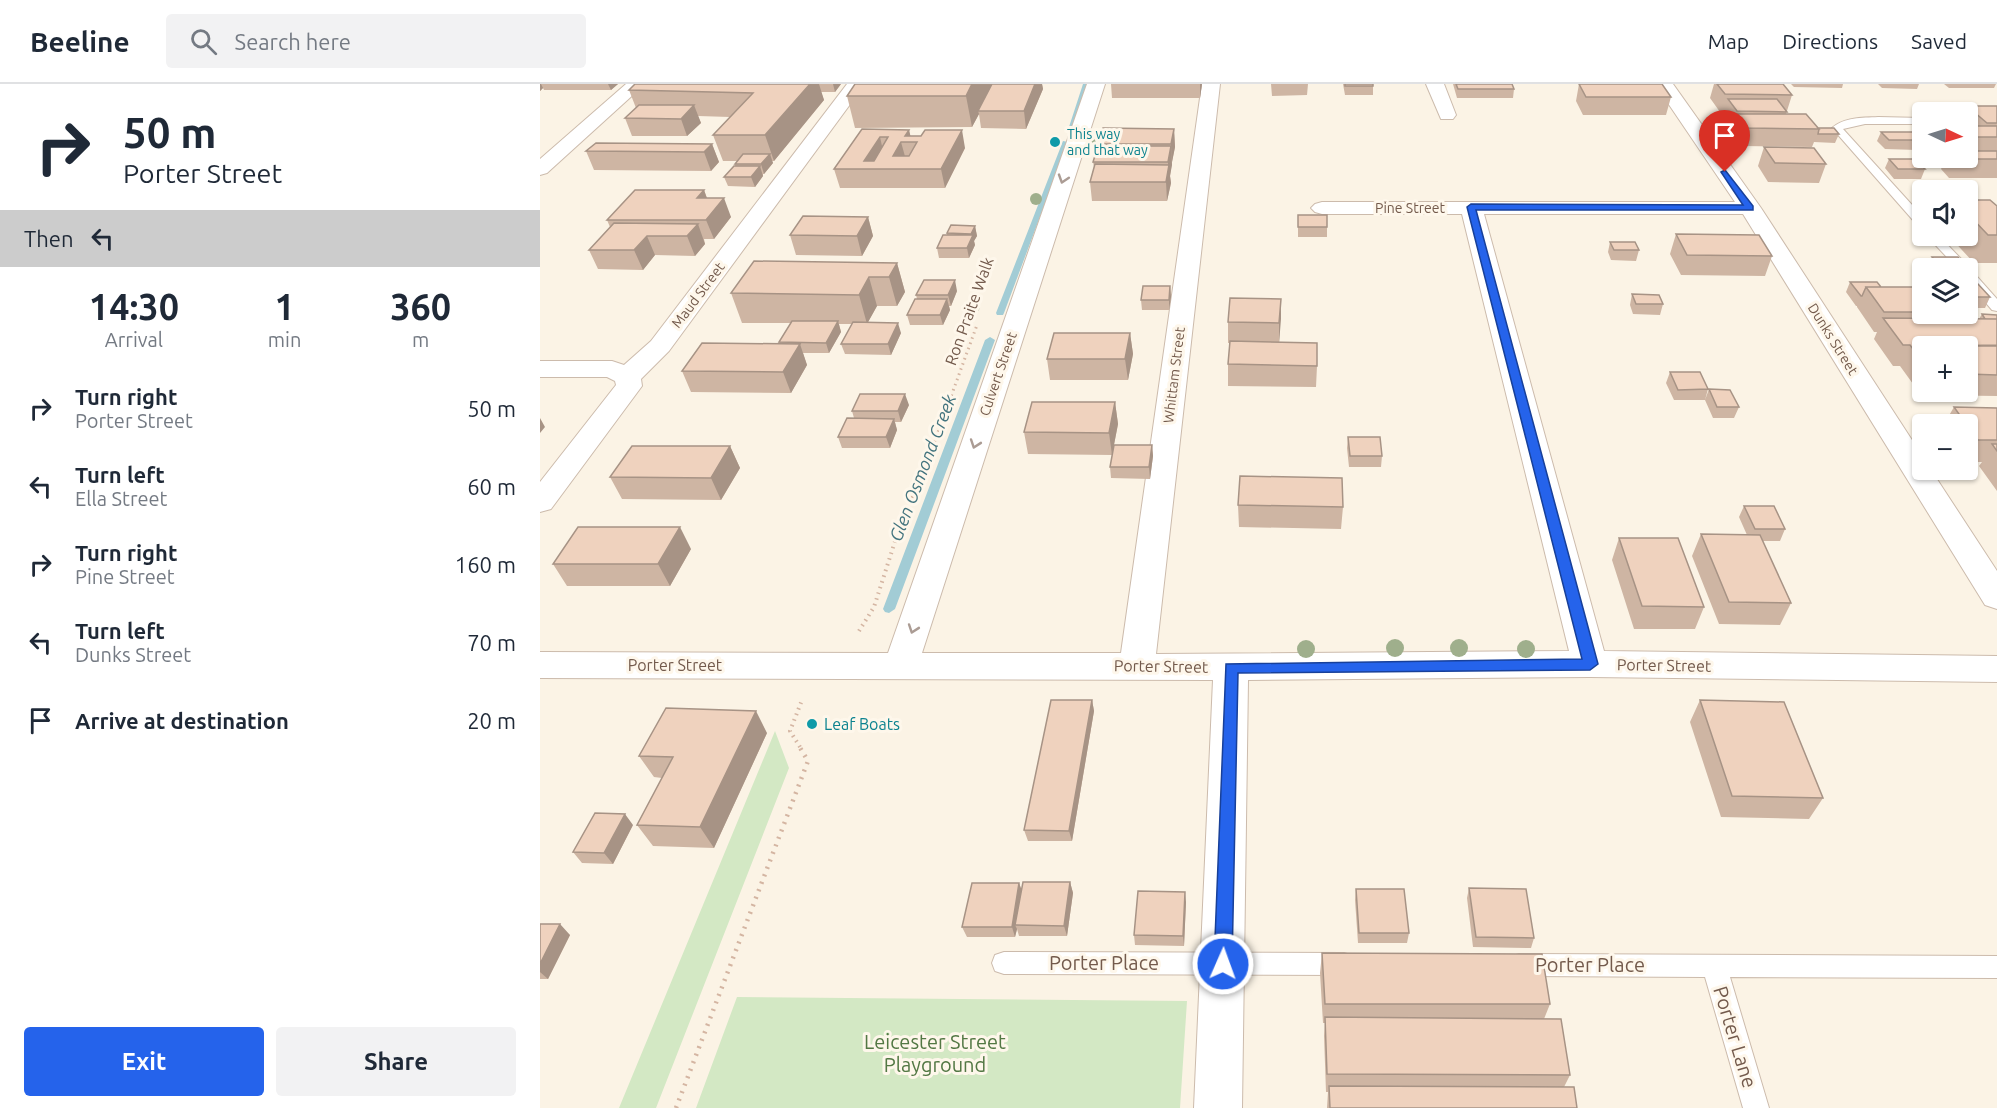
<!DOCTYPE html>
<meta charset="utf-8">
<style>
:root{--surface:#fff;--page:#f2f2f3;--text:#1f2937;--muted:#747a83;--line:#e0e1e3;--accent:#2563eb}
body{margin:0;font-family:Ubuntu,sans-serif;background:var(--page);color:var(--text);height:100vh;display:flex;flex-direction:column;font-size:22px;white-space:nowrap}
*{box-sizing:border-box;margin:0}
p{font-size:20px;color:var(--muted)}
.icon{flex:none;width:33px;height:33px;fill:none;stroke:currentColor;stroke-width:2;stroke-linecap:round;stroke-linejoin:round}
.map{position:relative;flex:1;overflow:hidden}
.panel{display:flex;flex-direction:column;background:var(--surface);width:540px}
.panel>*{flex:none}
.banner{background:#fff;color:var(--text);overflow:hidden}
.needle{width:39px;rotate:94deg}
.buttons{position:absolute;left:1372px;top:18px;display:grid;gap:12px}
.buttons a{display:grid;place-items:center;width:66px;height:66px;border-radius:6px;background:var(--surface);box-shadow:0 2px 4px #0004;font-size:30px}
.pin{position:absolute;display:grid;place-items:center;width:51px;height:51px;color:#fff;margin:-62px -26px;border-radius:50% 50% 50% 0;rotate:-45deg;box-shadow:0 0 6px #0007}
.pin .icon{rotate:45deg}
.me{position:absolute;width:66px;margin:-33px;rotate:2deg;stroke-linejoin:round;filter:drop-shadow(0 0 4px #0008)}
.turn{display:flex;align-items:center;gap:21px;height:126px;padding:0 24px;font-size:27px}
.turn .icon{width:78px;height:78px;stroke-width:2.5}
.turn b{display:block;font-size:42px;line-height:51px}
.then{display:flex;align-items:center;height:57px;padding:0 24px;background:#0003;gap:12px;font-size:22px}
.eta{display:flex;justify-content:space-evenly;align-items:center;height:102px;text-align:center}
.eta b{font-size:36px;font-weight:700;line-height:42px}
.button{display:flex;gap:12px;margin-top:auto;padding:12px 24px}
.button a{flex:1;height:69px;border-radius:6px;background:var(--accent);color:#fff;font-size:24px;font-weight:700;line-height:69px;text-align:center}
.button a+a{background:var(--page);color:var(--text)}
ul{padding:0;list-style:none}
li{display:flex;align-items:center;gap:18px;height:78px;padding:0 24px}
li div{flex:1}
li b{display:block;font-size:22px}
li em{font-style:normal}
header{display:flex;align-items:center;gap:36px;box-sizing:border-box;height:84px;padding:0 30px;background:var(--surface);border-bottom:2px solid var(--line)}
header strong{font-size:28px}
nav{display:flex;gap:33px;margin-inline-start:auto;font-size:21px}
.search{width:420px;height:54px;background:var(--page);display:flex;align-items:center;gap:15px;box-sizing:border-box;padding:0 21px;border-radius:6px;color:var(--muted);font-size:22px}
main{display:flex;flex:1;min-height:0}
.map>svg:first-child{display:block}
.green{fill:#d3e8c4}
.lines{fill:none;stroke-linecap:round;stroke-linejoin:round}
.stream{fill:#a2ccd5;fill-rule:evenodd}
.lane-casing{stroke:#ccbbac;stroke-width:2}
.street-casing{stroke:#ccbbac;stroke-width:2}
.path-far2{stroke:#d4b5a2;stroke-width:3;stroke-dasharray:1.5 4;stroke-linecap:butt}
.path-far1{stroke:#d4b5a2;stroke-width:4;stroke-dasharray:1.5 4.5;stroke-linecap:butt}
.path{stroke:#d4b5a2;stroke-width:4.5;stroke-dasharray:2 6;stroke-linecap:butt}
.lane{fill:#fff;fill-rule:evenodd}
.street{fill:#fff;fill-rule:evenodd}
.tree{fill:#9faf8c}
.wall{fill:#ceb5a3;fill-rule:evenodd}
.shaded-wall{fill:#a79385}
.building{fill:#efd2be;stroke:#a79385;stroke-width:1.5;fill-rule:evenodd}
.oneway{stroke:#ab9c94}
.route{fill:#2563eb;stroke:#184099;stroke-width:1.5}
.culture-dot{fill:#0f9aa8;stroke:#fef7eb;stroke-width:2}
.labels{text-anchor:middle;stroke-width:6;stroke-linejoin:round;paint-order:stroke}
.far-culture-label{font-size:14px;fill:#0d838f;stroke:#fef7eb;text-anchor:start}
.far-street-label{font-size:14px;fill:#735a4c;stroke:#fef7eb}
.street-label{font-size:16px;fill:#735a4c;stroke:#fef7eb}
.culture-label{font-size:16px;fill:#0d838f;stroke:#fef7eb;text-anchor:start}
.water-label{font-size:18px;font-style:italic;fill:#43747e;stroke:#fef7eb}
.near-street-label{font-size:20px;fill:#735a4c;stroke:#fef7eb}
.near-park-label{font-size:20px;fill:#537844;stroke:#fef7eb}
</style>
<header>
<strong>Beeline</strong>
<div class="search"><svg class="icon" aria-label="search" viewBox="0 0 24 24"><circle cx="10" cy="10" r="6"/><path d="M15 15l6 6"/></svg>Search here</div>
<nav><a>Map</a><a>Directions</a><a>Saved</a></nav>
</header>
<main>
<section class="panel">
<div class="banner">
<div class="turn"><svg class="icon" aria-label="right" viewBox="0 0 24 24"><path d="M7 20v-9h11M14 6l5 5-5 5"/></svg><div><b>50 m</b>Porter Street</div></div>
<div class="then">Then<svg class="icon" aria-label="left" viewBox="0 0 24 24"><path d="M17 20v-9H6M10 6l-5 5 5 5"/></svg></div>
</div>
<div class="eta">
<div><b>14:30</b><p>Arrival</p></div>
<div><b>1</b><p>min</p></div>
<div><b>360</b><p>m</p></div>
</div>
<ul>
<li><svg class="icon" aria-label="right" viewBox="0 0 24 24"><path d="M7 20v-9h11M14 6l5 5-5 5"/></svg><div><b>Turn right</b><p>Porter Street</p></div><em>50 m</em></li>
<li><svg class="icon" aria-label="left" viewBox="0 0 24 24"><path d="M17 20v-9H6M10 6l-5 5 5 5"/></svg><div><b>Turn left</b><p>Ella Street</p></div><em>60 m</em></li>
<li><svg class="icon" aria-label="right" viewBox="0 0 24 24"><path d="M7 20v-9h11M14 6l5 5-5 5"/></svg><div><b>Turn right</b><p>Pine Street</p></div><em>160 m</em></li>
<li><svg class="icon" aria-label="left" viewBox="0 0 24 24"><path d="M17 20v-9H6M10 6l-5 5 5 5"/></svg><div><b>Turn left</b><p>Dunks Street</p></div><em>70 m</em></li>
<li><svg class="icon" aria-label="arrive" viewBox="0 0 24 24"><path d="M6 21V4h12l-3 4 3 4H6"/></svg><div><b>Arrive at destination</b></div><em>20 m</em></li>
</ul>
<div class="button"><a>Exit</a><a>Share</a></div>
</section>
<div class="map">
<svg width="1457" height="1024" viewBox="0 0 1457 1024">
<rect width="100%" height="100%" fill="#fbf3e5"/>
<path class="green" d="M235,647L249,684L116,1024H79Z
M197,913L647,917L640,1024H156Z"/>
<g class="lines">
<path class="stream" d="M543,0H549L533,45L528,46Z
M523,57L528,58L464,229L463,231H457L456,229Z
M450,253L455,256L355,525L349,529L345,528L343,525L445,256Z"/>
<g class="lane-casing">
<path id="lane" d="M1338,33L1383,34V40H1325L1303,45L1383,133V144L1379,143L1292,44C1304,33 1322,34 1338,33Z
M1387,152H1399L1427,181L1429,184L1428,186L1417,184Z
M1428,186L1432,187L1457,215V227L1452,226L1428,198Z
M464,868L804,869L813,872L816,880L813,888L804,891L464,890L455,887L452,879L455,871Z
M979,870L1457,872V894L1190,893L1229,1024H1203L1165,893L979,892L970,889L967,881L970,873Z"/>
</g>
<g class="street-casing">
<path id="street" d="M86,0H105L7,89L0,91V75Z
M307,0H325L129,267L101,295L102,302L11,425L0,428V398L76,301L75,297L67,293H0V277H72L84,281L111,257Z
M547,0H565L382,569H581L662,0H680L616,570L1029,567L922,130H782L775,128L771,124L775,120L782,118H1195L1115,0H1133L1221,124L1383,373V386H1391L1457,487V525L1445,521L1203,130H944L1064,567L1457,572V598L1050,593L708,596L702,1024H654L673,596L0,594V568L348,569Z
M886,0H904L916,31L913,35H901Z"/>
</g>
<path class="path-far2" d="M385,384L437,241"/>
<path class="path-far1" d="M319,547L334,523L358,448L386,382
M260,663L250,647L262,616"/>
<path class="path" d="M136,1024L268,677L259,662"/>
<use href="#lane" class="lane"/>
<use href="#street" class="street"/>
</g>
<g class="tree">
<circle cx="551" cy="59" r="5"/>
<circle cx="496" cy="115" r="6"/>
<circle cx="433" cy="222" r="7"/>
<circle cx="855" cy="564" r="9"/>
<circle cx="919" cy="564" r="9"/>
<circle cx="766" cy="565" r="9"/>
<circle cx="986" cy="565" r="9"/>
</g>
<path class="wall" d="M0,0H78L71,6H4L3,4L0,7Z
M95,0H301L295,8H281L284,16L234,77H232L233,79L224,90H223V92L215,103L188,102L184,93L195,82V80L197,77H183L173,51L190,33L158,32L161,39L147,52H92L85,34L96,24L89,6Z
M315,0H502L503,5L486,45L441,44L439,30L432,43L315,44L307,12Z
M571,0H662L660,14H572Z
M731,0H768L767,11L732,12Z
M803,0H833V11H805Z
M913,0H972L974,5L973,14H917Z
M1039,0L1131,13L1126,31H1043L1036,17Z
M1174,0H1243L1252,11L1246,30L1278,44L1299,50L1295,59L1274,58L1272,63L1202,62L1192,48V45H1191L1183,32L1184,28H1180L1170,14Z
M1251,0H1303L1302,4L1254,3Z
M1338,0H1379L1377,5L1342,4Z
M1404,0H1456L1454,4H1409Z
M1427,22H1457V94H1409L1401,85L1406,74H1428V28H1424Z
M1382,41H1383V68L1378,63L1377,66L1345,65L1337,57L1341,48L1377,53Z
M322,45L369,46L370,52L425,64L405,104H300L294,85Z
M634,45L635,63L632,78L630,92L631,99L627,117H552L550,98L554,83L553,78L559,62V60Z
M172,60L179,78L171,87L54,86L46,67Z
M1224,63L1286,80L1279,99L1228,98L1218,82Z
M1349,75L1385,85L1381,95H1354L1345,84Z
M164,106L167,114L191,133L174,155H164L165,160L155,172L115,171L103,186L58,185L49,166L70,143L67,136Z
M1428,116L1457,122V179H1434L1409,152H1428Z
M758,131L787,143V153H758Z
M328,133L333,152L322,172L256,171L250,151Z
M435,142L437,152L434,157L435,161L429,174H399L397,164L407,151V149Z
M1136,150L1232,172L1225,192L1141,191L1130,170Z
M1070,158L1099,166L1096,177L1071,176L1068,168Z
M1392,173L1425,182L1424,184H1389L1388,183Z
M357,179L365,208L357,222H337L328,238L361,249L351,271L305,270L301,260L312,240H299L301,248L289,269H263L267,281L251,309L151,308L142,287L240,260L239,258L251,239H202L191,209Z
M1310,198L1341,203H1383V230H1428V200L1450,213L1445,224H1432L1436,228L1433,235H1439L1442,230L1457,231V312L1381,311L1360,282H1353L1334,255L1337,248H1334L1317,223V222H1316L1306,208ZM1383,262H1428V308H1383Z
M630,202L631,213L629,226H602L601,216Z
M417,207L411,222H409L410,226L403,241H370L367,231L377,215L376,211Z
M1092,210L1123,220L1120,231L1093,230L1090,221Z
M741,215L739,258L777,282L776,303L688,302V280L690,259H688V238Z
M590,249L593,270L588,296H510L507,275Z
M1130,288L1168,305L1165,316H1134L1126,299Z
M1169,305L1199,323L1194,334H1173L1165,316Z
M575,318L578,340L572,371L488,370L484,348Z
M369,321L361,338H355L357,346L350,364H302L298,353L314,334L312,327Z
M1414,323L1457,324V407L1439,382L1442,378H1428V340H1404Z
M808,353L842,372L841,383H809L807,364Z
M612,361L613,372L610,395L571,394L570,383Z
M190,362L200,384L181,416L82,415L70,393Z
M698,421L803,423L801,445L699,443Z
M1204,422L1245,445L1240,457H1222L1251,519L1240,541L1179,540L1152,472L1161,450L1207,451L1199,433Z
M1079,454L1164,523L1155,545H1094L1072,476Z
M151,465L130,502H27L13,480Z
M552,616L554,627L532,757H488L484,746Z
M1160,616L1283,714L1269,735L1181,733L1150,638Z
M227,649L174,764L113,762L97,741L122,694L114,693L99,672Z
M93,741L73,780L42,779L33,768Z
M530,798L533,809L527,852H479L477,845L475,853H427L422,843L479,799L482,807Z
M929,804L994,854L991,864L933,863L927,814Z
M816,805L869,849L867,859H818L815,816Z
M646,818L644,862L595,861L594,851Z
M0,840L30,851L8,895H0Z
M782,869L1010,920L1004,935L1030,991L1024,1003L1037,1024H787L788,1008H786L784,952L785,939H783L780,889Z"/>
<path class="shaded-wall" d="M0,0H1L3,4L0,7Z
M68,0H78L71,6Z
M270,0H279L284,16L234,77L225,51Z
M293,0H301L295,8Z
M432,0H453L438,27L439,30L432,43L426,12Z
M495,0H502L503,5L486,45L484,27Z
M660,0H662L660,14Z
M154,21L161,39L147,52L141,35Z
M634,45L635,63L632,78L631,60Z
M369,46L372,58L365,52Z
M422,46L425,64L405,104L401,85Z
M340,53L344,71L335,85L324,77Z
M361,58L366,76L353,72Z
M172,60L179,78L171,87L164,68Z
M631,62L632,81L630,92L631,99L627,117L626,98L628,86V78Z
M230,70L233,79L224,90L221,80Z
M220,82L223,92L215,103L211,93Z
M164,106L171,126L157,114Z
M184,114L191,133L174,155L166,136Z
M328,133L333,152L322,172L317,152Z
M158,140L165,160L155,172L147,152Z
M435,142L437,152L434,157L435,161L429,174L427,164L432,154L431,150Z
M107,152L115,171L103,186L94,166Z
M357,179L365,208L357,222L349,193Z
M329,193L337,222L327,240L319,211Z
M415,196L417,207L411,222L408,211Z
M630,202L631,213L629,226V216Z
M407,215L410,226L403,241L400,231Z
M741,215V235L739,260V239Z
M298,237L301,248L289,269L286,259Z
M358,239L361,249L351,271L348,260Z
M590,249L593,270L588,296L585,275Z
M260,260L267,281L251,309L243,288Z
M365,310L369,321L361,338L358,327Z
M575,318L578,340L572,371L569,349Z
M0,334L5,343L0,349Z
M354,335L357,346L350,364L346,353Z
M612,361L613,372L610,395L609,383Z
M190,362L200,384L181,416L171,394Z
M140,443L151,465L130,502L118,480Z
M552,616L554,627L532,757L529,747Z
M216,627L227,649L174,764L160,743Z
M85,730L93,741L73,780L64,769Z
M530,798L533,809L527,852L524,842Z
M479,799L483,810L475,841L477,845L475,853L472,843Z
M645,808L646,818L644,862L643,852Z
M20,840L30,851L8,895L0,888V880Z"/>
<path class="building" d="M95,0H270L225,51H173L213,9L89,6Z
M315,0H432L426,12H307Z
M452,0H495L484,27H438Z
M805,0H833V2H805Z
M916,0H972L974,5H918Z
M1039,0H1122L1131,13H1046Z
M1177,0H1243L1252,11L1185,10Z
M1188,15H1237L1247,28L1197,27Z
M99,21H154L141,35L85,34Z
M1427,22H1457V39H1447Z
M1197,30H1266L1279,45L1208,44Z
M1428,42H1457V53H1428Z
M563,44L634,45L631,60H559Z
M1278,44H1294L1299,50H1278L1279,45Z
M322,45L369,46L365,52H381L385,46H422L401,85H294ZM340,53H348L334,77H324ZM361,58H377L369,72H353Z
M1341,48H1372L1381,56H1349Z
M56,59L172,60L164,68L46,67Z
M558,62H631L628,78H553Z
M1224,63L1274,64L1286,80L1235,79Z
M1428,67H1457V75H1417L1415,74H1428Z
M203,70H230L221,80H195Z
M1349,75H1375L1385,85H1358Z
M555,80L629,81L626,98H550Z
M194,82H220L211,93H184Z
M95,106H164L157,114H184L166,136H67Z
M1428,116H1450L1457,122V151H1448L1428,130Z
M758,131H787V143H758Z
M263,132L328,133L317,152L250,151Z
M74,139L158,140L147,152H107L94,166H49Z
M411,141L435,142L431,150L407,149Z
M1136,150L1219,151L1232,172L1147,171Z
M403,151H433L427,164H397Z
M1070,158H1095L1099,166H1074Z
M1392,173H1418L1425,182H1399Z
M214,177L357,179L349,193H329L319,211L191,209Z
M384,196H415L408,211H376Z
M1310,198H1337L1341,203H1326L1322,212H1321Z
M1428,200H1438L1450,213H1428Z
M603,202H630L629,216H601Z
M1326,203H1383V228H1344Z
M1092,210L1119,211L1123,220H1096Z
M690,214L741,215L739,239L688,238Z
M375,215H407L400,231H367Z
M1428,219L1436,228H1428Z
M1442,230L1457,231V235H1445Z
M1343,234L1457,235V261L1404,262H1457V291L1428,290V262H1383V278L1370,261H1363Z
M252,237H298L286,259L239,258Z
M313,238L358,239L348,260H301Z
M514,249H590L585,275H507Z
M690,257L777,259V282L688,280Z
M162,259L260,260L243,288L142,287Z
M1130,288H1160L1168,305L1138,306Z
M1169,305L1190,306L1199,323H1177Z
M320,310H365L358,327H312Z
M492,318H575L569,349L484,348Z
M1414,323L1457,324V356H1438L1428,343V340H1426Z
M307,334L354,335L346,353H298Z
M808,353H840L842,372H810Z
M1452,360H1457V367Z
M574,361H612L609,383H570Z
M92,362H190L171,394L70,393Z
M700,392L802,394L803,423L698,421Z
M1204,422H1234L1245,445H1215Z
M38,443H140L118,480H13Z
M1161,450L1220,451L1251,519L1189,518Z
M1079,454H1138L1164,523L1102,522Z
M511,616H552L529,747L484,746Z
M1160,616L1244,618L1283,714L1192,712Z
M126,624L216,627L160,743L97,741L133,673L99,672Z
M55,729L85,730L64,769L33,768Z
M483,798H530L524,842L475,841Z
M432,799H479L472,843H422Z
M929,804L986,805L994,854L936,853Z
M816,805H864L869,849H819Z
M598,807L645,808L643,852L594,851Z
M0,840H20L0,880Z
M782,869L1002,870L1010,920H785Z
M785,933L1021,935L1030,991L787,990Z
M789,1002L1034,1003L1037,1024H790Z"/>
<defs><path id="oneway-chevron" d="M-2-3.5L2.5 0L-2 3.5" fill="none" stroke-width="1.6" stroke-linecap="round" stroke-linejoin="round" transform="scale(1.5)"/></defs>
<g class="oneway">
<use href="#oneway-chevron" transform="translate(523 95) rotate(108)"/>
<use href="#oneway-chevron" transform="translate(435 360) rotate(109)"/>
<use href="#oneway-chevron" transform="translate(373 545) rotate(109)"/>
</g>
<path class="route" d="M1185,86L1213,122V126H936L1058,580L1050,586L698,589L692,880L689,886L683,889L676,886L674,880L686,580L1042,575L927,123L931,120L1203,121L1181,88Z"/>
<g class="culture-dot">
<circle cx="515" cy="58" r="6"/>
<circle cx="272" cy="640" r="6"/>
</g>
<g class="labels">
<g class="far-culture-label">
<text x="527" y="55">This way<tspan x="527" dy="16">and that way</tspan></text>
</g>
<g class="far-street-label">
<text x="870" y="129">Pine Street</text>
<text transform="translate(158 211) rotate(-53)" y="5">Maud Street</text>
<text transform="translate(1293 255) rotate(58)" y="5">Dunks Street</text>
<text transform="translate(458 290) rotate(-71)" y="5">Culvert Street</text>
<text transform="translate(634 291) rotate(-83)" y="5">Whittam Street</text>
</g>
<g class="street-label">
<text transform="translate(429 227) rotate(-70)" y="6">Ron Praite Walk</text>
<text x="135" y="587">Porter Street</text>
<text transform="translate(1124 581) rotate(1)" y="6">Porter Street</text>
<text transform="translate(621 582) rotate(1)" y="6">Porter Street</text>
</g>
<g class="culture-label">
<text x="284" y="646">Leaf Boats</text>
</g>
<g class="water-label">
<text transform="translate(383 384) rotate(-69)" y="6">Glen Osmond Creek</text>
</g>
<g class="near-street-label">
<text x="564" y="886">Porter Place</text>
<text x="1050" y="888">Porter Place</text>
<text transform="translate(1195 953) rotate(73)" y="7">Porter Lane</text>
</g>
<g class="near-park-label">
<text x="395" y="965">Leicester Street<tspan x="395" dy="23">Playground</tspan></text>
</g>
</g>
</svg>
<div class="buttons">
<a><svg class="needle" viewBox="-14 -14 28 28"><path d="M0-13l5 13h-10z" fill="#e53935"/><path d="M0 13l5-13h-10z" fill="#747a83"/></svg></a>
<a><svg class="icon" aria-label="sound" viewBox="0 0 24 24"><path d="M4 9h4l5-4v14l-5-4H4zM17 9q2 3 0 6"/></svg></a>
<a><svg class="icon" aria-label="layers" viewBox="0 0 24 24"><path d="M12 4l9 5-9 5-9-5zM3 14l9 5 9-5"/></svg></a>
<a>+</a>
<a>−</a>
</div>
<div class="pin" style="left:1185px;top:88px;background:#d93025"><svg class="icon" aria-label="arrive" viewBox="0 0 24 24"><path d="M6 21V4h12l-3 4 3 4H6"/></svg></div>
<svg class="me" style="left:683px;top:880px" viewBox="-20 -20 40 40"><circle r="17" fill="#2563eb" stroke="#fff" stroke-width="3"/><path d="M0-11L8 9 0 5-8 9z" fill="#fff"/></svg>
</div>
</main>
